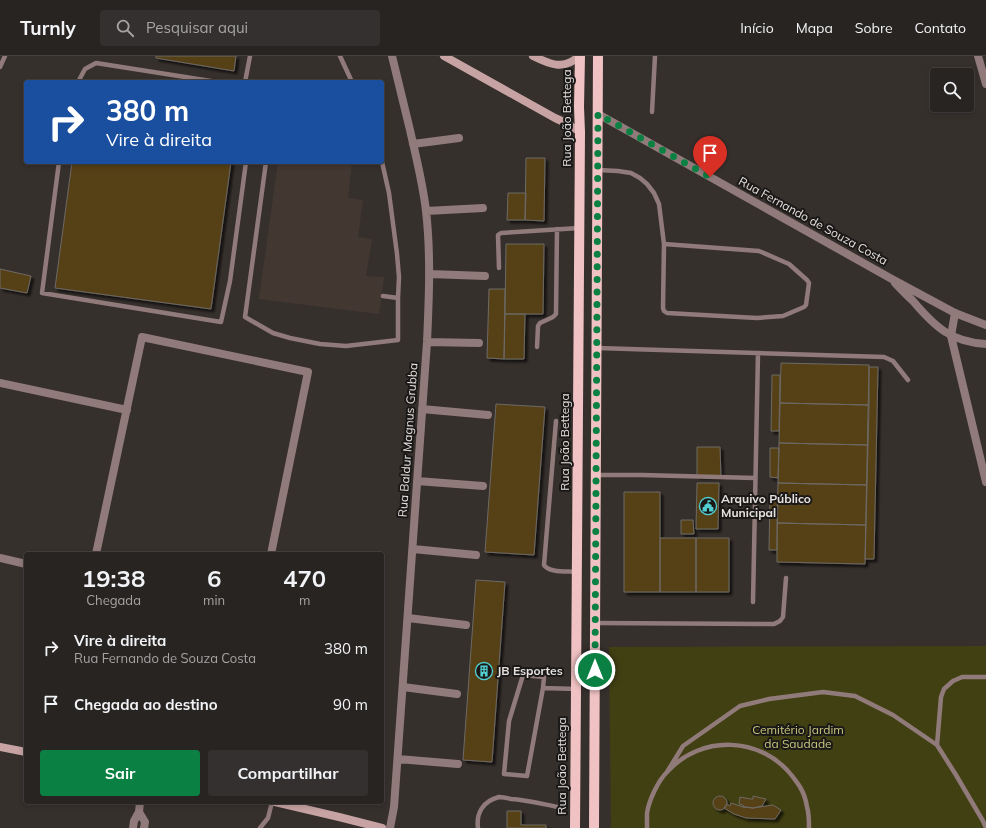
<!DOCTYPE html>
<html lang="pt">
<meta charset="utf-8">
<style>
:root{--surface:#282422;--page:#34302f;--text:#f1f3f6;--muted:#a5a4a5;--line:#444140;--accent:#0b8043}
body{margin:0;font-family:Mulish,sans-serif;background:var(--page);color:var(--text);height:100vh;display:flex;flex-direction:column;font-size:15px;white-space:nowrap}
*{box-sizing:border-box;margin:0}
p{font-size:13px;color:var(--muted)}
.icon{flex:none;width:22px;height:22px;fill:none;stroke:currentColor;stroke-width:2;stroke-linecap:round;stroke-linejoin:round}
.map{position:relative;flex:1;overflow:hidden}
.sheet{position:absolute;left:24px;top:496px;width:360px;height:252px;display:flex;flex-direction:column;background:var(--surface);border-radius:4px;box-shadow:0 2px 6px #0003,0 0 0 1px var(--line)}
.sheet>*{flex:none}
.top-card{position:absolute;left:24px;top:24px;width:360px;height:84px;border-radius:4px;box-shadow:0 2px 6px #0003,0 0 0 1px var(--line);background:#1a4fa0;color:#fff;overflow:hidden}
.buttons{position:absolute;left:930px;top:12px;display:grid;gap:8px}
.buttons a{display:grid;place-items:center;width:44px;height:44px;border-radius:4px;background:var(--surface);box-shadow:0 2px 6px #0003,0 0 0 1px var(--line);font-size:20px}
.pin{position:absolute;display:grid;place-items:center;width:34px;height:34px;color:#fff;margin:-41px -17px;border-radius:50% 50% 50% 0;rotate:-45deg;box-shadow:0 0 4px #0007}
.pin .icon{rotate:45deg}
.me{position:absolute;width:44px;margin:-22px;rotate:0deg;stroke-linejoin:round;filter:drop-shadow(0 0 3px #0008)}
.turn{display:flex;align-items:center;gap:14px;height:84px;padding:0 16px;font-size:18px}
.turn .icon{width:52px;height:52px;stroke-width:2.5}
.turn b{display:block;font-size:28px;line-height:34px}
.eta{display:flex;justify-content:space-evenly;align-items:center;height:68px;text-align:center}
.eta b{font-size:24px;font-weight:700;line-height:28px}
.primary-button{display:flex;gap:8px;margin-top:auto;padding:8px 16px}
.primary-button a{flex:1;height:46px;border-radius:4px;background:var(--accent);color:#fff;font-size:16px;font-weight:700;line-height:46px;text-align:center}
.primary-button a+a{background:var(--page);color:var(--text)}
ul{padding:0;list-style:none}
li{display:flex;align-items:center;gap:12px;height:56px;padding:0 16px}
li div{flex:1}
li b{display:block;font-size:15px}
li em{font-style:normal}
header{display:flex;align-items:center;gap:24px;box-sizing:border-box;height:56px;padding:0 20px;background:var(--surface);border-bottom:1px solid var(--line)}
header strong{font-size:19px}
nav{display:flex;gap:22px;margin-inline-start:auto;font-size:14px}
.search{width:280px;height:36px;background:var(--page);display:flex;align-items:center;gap:10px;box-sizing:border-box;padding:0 14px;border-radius:4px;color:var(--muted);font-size:15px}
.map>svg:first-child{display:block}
.built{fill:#433731}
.green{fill:#414013}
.building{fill:#574019;stroke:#6d6964;filter:url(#shadow)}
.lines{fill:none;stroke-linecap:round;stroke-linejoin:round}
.service{stroke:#917a7a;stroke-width:4.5}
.minor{stroke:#917a7a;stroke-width:8}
.tertiary{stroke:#917a7a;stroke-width:8}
.secondary{stroke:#c7a3a3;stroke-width:8}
.primary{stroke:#f1c2c3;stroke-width:10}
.route{stroke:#0b8043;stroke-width:7;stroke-dasharray:0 12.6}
.labels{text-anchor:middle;stroke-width:4;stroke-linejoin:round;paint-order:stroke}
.street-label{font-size:12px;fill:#e5e1df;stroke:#1b1918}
.poi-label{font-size:12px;font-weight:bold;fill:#e5e1df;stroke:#1b1918;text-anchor:start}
.park-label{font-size:12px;fill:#c6c57d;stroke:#1b1918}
</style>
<header>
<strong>Turnly</strong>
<div class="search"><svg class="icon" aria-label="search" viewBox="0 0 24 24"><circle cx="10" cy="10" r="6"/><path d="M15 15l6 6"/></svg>Pesquisar aqui</div>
<nav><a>Início</a><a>Mapa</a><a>Sobre</a><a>Contato</a></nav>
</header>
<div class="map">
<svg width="986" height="772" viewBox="0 0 986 772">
<defs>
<filter id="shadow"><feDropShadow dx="3" dy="3" stdDeviation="1" flood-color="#0009"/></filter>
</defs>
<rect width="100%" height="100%" fill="#36302d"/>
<path class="built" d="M278,106H352L348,142L363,144L358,181L372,183L366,220L384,221L379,258L259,243Z"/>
<path class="green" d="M986,590V772H611L609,591Z"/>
<path class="building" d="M156,0H236L234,15L156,2Z
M526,102H545L544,165L525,164Z
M72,106H231L211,253L55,232Z
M508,137H526L525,164H507Z
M506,188H544L543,258H505Z
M0,213L31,220L27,237L0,232Z
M489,233H505L504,303L487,302Z
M505,258H525L524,303H504Z
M781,307L869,309V349L780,347Z
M869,311H878L874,503H865Z
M772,319H780L779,375H771Z
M780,347L869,349L868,389L779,387Z
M496,348L545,351L534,499L485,496Z
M779,387L868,389L867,429L778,427Z
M697,391H720L721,420H697Z
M770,392H779L778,422L770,421Z
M697,427H719L718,473H696Z
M778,427L867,429L866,469L777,467Z
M624,436H660V536H624Z
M770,439H778L777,494H769Z
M681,464H693L694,478H681Z
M777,467L866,469L865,508L777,506Z
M660,482H696V536H660Z
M696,482H729V536H696Z
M476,524L505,526L492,706L463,704Z
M753,740L766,743L762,750L753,752L746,751H743V749L739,748L740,741L751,743H753Z
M713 747a7 7 0 1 1 14 0a7 7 0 1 1-14 0Z
M731,747L743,751L753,752L773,749L781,754L775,763L746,762L734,758L724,752L727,748L730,750Z
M507,755H521V769H546V772H507Z"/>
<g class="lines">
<path class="service" d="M340,0L352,26
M0,11L5,0
M78,26L85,13L96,7L217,26
M245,26L250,0
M652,56L655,0
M59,106L42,237L221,266L230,225L246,106
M266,106L245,261L273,277L290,282L320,288L346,290L398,284V242
M382,106L389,137L397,198L399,221L398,242L383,240
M598,114L618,115L631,117L640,122L647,128L654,137L659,148L664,188L663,252L664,255L667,257L757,262L783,260L804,251L806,249L809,227L807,224L789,208L759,195L664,188
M499,212L498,179L501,177L579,172
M537,291L538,270L540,267L553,261L556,258L557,173
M597,292L884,301L893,305L908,324
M556,365L544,509C549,517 567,515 577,516
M596,419H642L755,422
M753,546L758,297
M595,567L774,568L780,565L783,561L786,522
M523,619L544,621L543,632L527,720L504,718L509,665Z
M543,632L576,633
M937,689L941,641L944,633L953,625L962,621H986
M667,716L683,690L740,650L769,643L823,636L855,640L893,659L937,689L956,719L983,765L986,772
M260,772L268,762L272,746
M478,772C476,757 483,745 499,741C502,741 507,742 511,743C527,744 542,748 558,751
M647,772C647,767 647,762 647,757C649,744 658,725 667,716C701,678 762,680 793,721C795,724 798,727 800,731C803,736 806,744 807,751C809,757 809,765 809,772"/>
<path class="minor" d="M413,88L459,82
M426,155L483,152
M429,218L485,220
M955,257L951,280L986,426
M427,286L479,287
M0,327L127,354
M422,353L488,359
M417,425L483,430
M413,493L476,499
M96,498L142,281L308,316L271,498
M0,502L26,508
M408,562L466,569
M403,631L457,638
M398,703L458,708
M139,756L145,766L144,772
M133,772L134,765L139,756L140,746
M390,772L394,751L427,286C429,243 431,198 426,155C423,128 416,101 410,74C404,49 398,25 392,0"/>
<path class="tertiary" d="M978,0L986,28
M598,58L890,222L955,257L986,269
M895,227C901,234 907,239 913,245C935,271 951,286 986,288"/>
<path class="secondary" d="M444,0L555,62L566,67L580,76
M533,0C549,8 564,15 579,0
M0,691L26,696
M275,746L339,761L382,772"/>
<path class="primary" d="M575,772L580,76L579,51L580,0
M594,772L598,0"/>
</g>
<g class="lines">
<path class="route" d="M595,614L598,58L710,121"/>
</g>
<defs>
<g id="civic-ring" transform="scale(0.9)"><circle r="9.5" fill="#1b1918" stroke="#52cdd0" stroke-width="1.5"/><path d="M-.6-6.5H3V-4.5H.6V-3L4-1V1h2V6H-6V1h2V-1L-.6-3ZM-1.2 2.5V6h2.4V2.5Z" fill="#52cdd0"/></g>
<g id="building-ring" transform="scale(0.9)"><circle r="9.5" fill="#1b1918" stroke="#52cdd0" stroke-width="1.5"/><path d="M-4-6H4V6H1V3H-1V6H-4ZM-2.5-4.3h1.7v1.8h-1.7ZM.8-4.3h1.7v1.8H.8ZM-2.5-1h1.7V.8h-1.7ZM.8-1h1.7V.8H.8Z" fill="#52cdd0"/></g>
</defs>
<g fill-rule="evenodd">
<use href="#civic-ring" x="708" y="450"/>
<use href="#building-ring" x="484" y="615"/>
</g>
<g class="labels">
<g class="street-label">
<text transform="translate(567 62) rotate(-90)" y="4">Rua João Bettega</text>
<text transform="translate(813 165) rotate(29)" y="4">Rua Fernando de Souza Costa</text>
<text transform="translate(408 384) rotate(-86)" y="4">Rua Baldur Magnus Grubba</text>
<text transform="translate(565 386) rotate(-90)" y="4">Rua João Bettega</text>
<text transform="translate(562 710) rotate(-90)" y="4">Rua João Bettega</text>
</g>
<g class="poi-label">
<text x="721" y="447">Arquivo Público<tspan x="721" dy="14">Municipal</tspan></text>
<text x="497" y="619">JB Esportes</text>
</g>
<g class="park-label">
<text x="798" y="678">Cemitério Jardim<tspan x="798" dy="14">da Saudade</tspan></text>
</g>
</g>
</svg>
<div class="buttons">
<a><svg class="icon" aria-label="search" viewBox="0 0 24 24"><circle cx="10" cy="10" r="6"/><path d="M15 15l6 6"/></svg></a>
</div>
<div class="pin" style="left:710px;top:121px;background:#d93025"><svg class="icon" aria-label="arrive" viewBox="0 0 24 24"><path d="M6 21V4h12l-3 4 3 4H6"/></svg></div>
<svg class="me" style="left:595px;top:614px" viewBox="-20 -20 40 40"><circle r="17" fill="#0b8043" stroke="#fff" stroke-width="3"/><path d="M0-11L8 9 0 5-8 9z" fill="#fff"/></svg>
<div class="top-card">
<div class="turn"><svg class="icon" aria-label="right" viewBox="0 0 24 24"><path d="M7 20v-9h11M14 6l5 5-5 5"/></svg><div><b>380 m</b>Vire à direita</div></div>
</div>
<section class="sheet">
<div class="eta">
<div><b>19:38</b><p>Chegada</p></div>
<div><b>6</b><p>min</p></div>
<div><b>470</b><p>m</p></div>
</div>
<ul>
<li><svg class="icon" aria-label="right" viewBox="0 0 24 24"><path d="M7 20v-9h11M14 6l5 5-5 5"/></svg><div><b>Vire à direita</b><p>Rua Fernando de Souza Costa</p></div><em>380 m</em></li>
<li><svg class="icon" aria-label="arrive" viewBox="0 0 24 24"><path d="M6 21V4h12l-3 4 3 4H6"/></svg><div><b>Chegada ao destino</b></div><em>90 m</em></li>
</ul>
<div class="primary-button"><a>Sair</a><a>Compartilhar</a></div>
</section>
</div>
